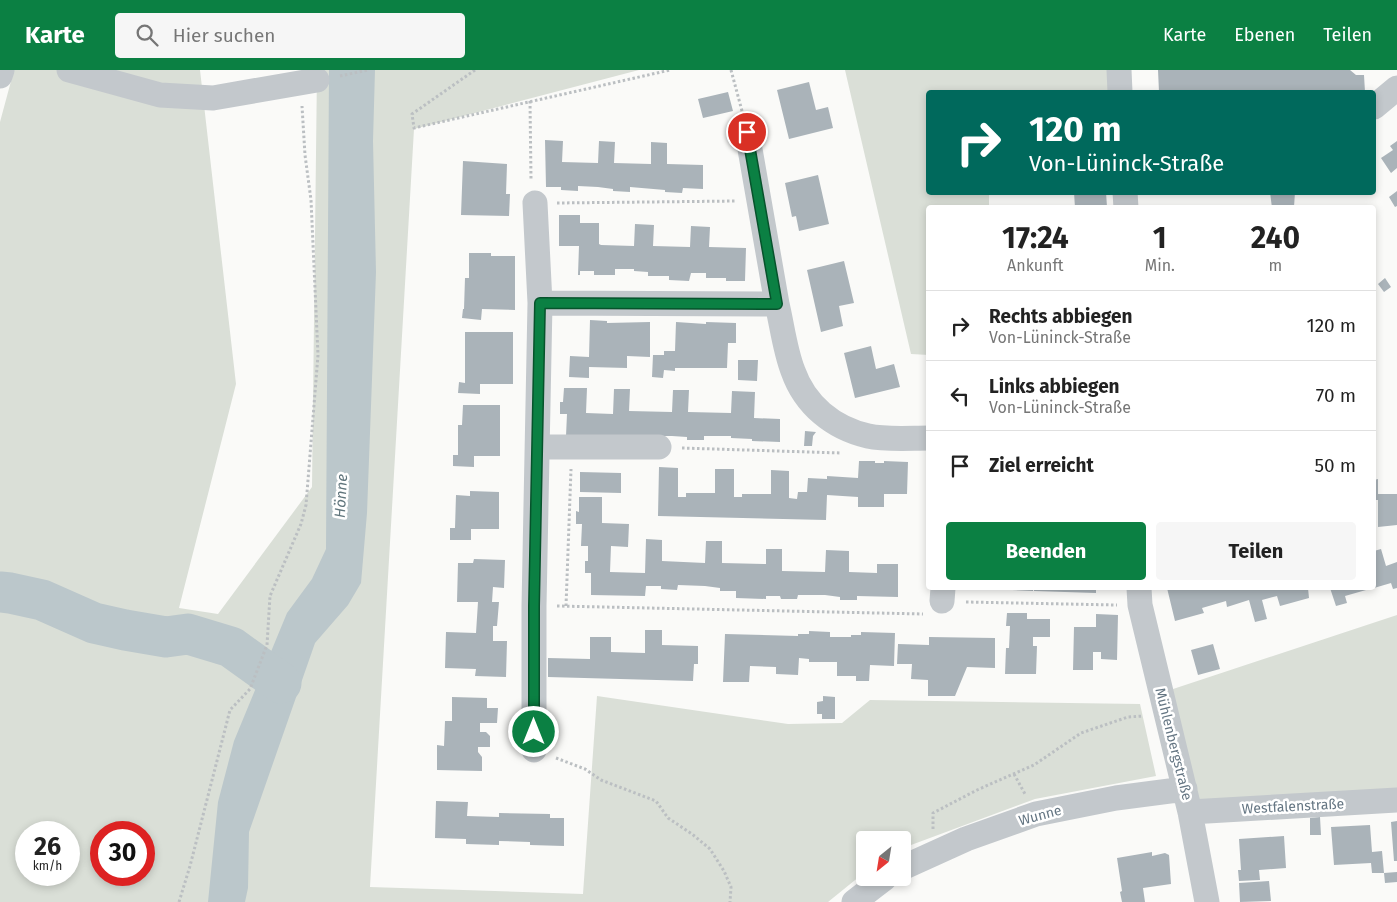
<!DOCTYPE html>
<html lang="de">
<meta charset="utf-8">
<style>
:root{--surface:#fff;--page:#f6f6f6;--text:#222;--muted:#767676;--line:#e0e0e0;--accent:#0b8043}
body{margin:0;font-family:"Fira Sans",sans-serif;background:var(--page);color:var(--text);height:100vh;display:flex;flex-direction:column;font-size:19px;white-space:nowrap}
*{box-sizing:border-box;margin:0}
p{font-size:16px;color:var(--muted)}
.icon{flex:none;width:28px;height:28px;fill:none;stroke:currentColor;stroke-width:2;stroke-linecap:round;stroke-linejoin:round}
.map{position:relative;flex:1;overflow:hidden}
.details{position:absolute;left:926px;top:135px;width:450px;height:385px;display:flex;flex-direction:column;background:var(--surface);border-radius:5px;box-shadow:0 2px 8px #0003}
.details>*{flex:none}
.banner{position:absolute;left:926px;top:20px;width:450px;height:105px;border-radius:5px;box-shadow:0 2px 8px #0003;background:#00695c;color:#fff;overflow:hidden}
.needle{width:32px;rotate:210deg}
.controls{position:absolute;left:856px;top:761px;display:grid;gap:10px}
.controls a{display:grid;place-items:center;width:55px;height:55px;border-radius:5px;background:var(--surface);box-shadow:0 2px 8px #0003;font-size:25px}
.speed{position:absolute;left:15px;top:751px;display:flex;gap:10px;font-size:25px;font-weight:700;text-align:center}
.speed>*{display:grid;place-content:center;width:65px;height:65px;border-radius:50%;background:var(--surface);box-shadow:0 2px 8px #0003;line-height:1}
.speed small{font-size:12px;font-weight:400}
.speed .limit{border:8px solid #d22;background:#fff;color:#111}
.pin{position:absolute;display:grid;place-items:center;width:42px;height:42px;color:#fff;margin:-21px;border:2px solid #fff;border-radius:50%;box-shadow:0 1px 5px #0007}
.me{position:absolute;width:55px;margin:-28px;rotate:0deg;stroke-linejoin:round;filter:drop-shadow(0 0 4px #0008)}
.turn{display:flex;align-items:center;gap:18px;height:105px;padding:0 20px;font-size:22px}
.turn .icon{width:65px;height:65px;stroke-width:2.5}
.turn b{display:block;font-size:35px;line-height:42px}
.eta{display:flex;justify-content:space-evenly;align-items:center;height:85px;text-align:center}
.eta b{font-size:30px;font-weight:700;line-height:35px}
.primary-button{display:flex;gap:10px;margin-top:auto;padding:10px 20px}
.primary-button a{flex:1;height:58px;border-radius:5px;background:var(--accent);color:#fff;font-size:20px;font-weight:700;line-height:58px;text-align:center}
.primary-button a+a{background:var(--page);color:var(--text)}
ul{padding:0;list-style:none}
li{display:flex;align-items:center;gap:15px;height:70px;padding:0 20px;border-top:1px solid var(--line)}
li div{flex:1}
li b{display:block;font-size:19px}
li em{font-style:normal}
header{display:flex;align-items:center;gap:30px;box-sizing:border-box;height:70px;padding:0 25px;background:var(--accent);color:#fff}
header strong{font-size:24px}
nav{display:flex;gap:28px;margin-inline-start:auto;font-size:18px}
.search{width:350px;height:45px;background:var(--page);display:flex;align-items:center;gap:12px;box-sizing:border-box;padding:0 18px;border-radius:5px;color:var(--muted);font-size:19px}
.map>svg:first-child{display:block}
.green{fill:#dadfd7;fill-rule:evenodd}
.water{fill:#bbc7cb}
.lines{fill:none;stroke-linecap:round;stroke-linejoin:round}
.river{stroke:#bbc7cb;stroke-width:41}
.building{fill:#aab3b9}
.path{stroke:#bbbfc2;stroke-width:3;stroke-dasharray:2.5 2.5;stroke-linecap:butt}
.minor{stroke:#c3c8cc;stroke-width:25}
.route-casing{stroke:#07532c;stroke-width:12}
.route{stroke:#0b8043;stroke-width:9}
.labels{text-anchor:middle;stroke-width:5;stroke-linejoin:round;paint-order:stroke}
.street-label{font-size:14px;fill:#657683;stroke:#fff}
.water-label{font-size:15px;font-style:italic;fill:#60757c;stroke:#fff}
</style>
<header>
<strong>Karte</strong>
<div class="search"><svg class="icon" aria-label="search" viewBox="0 0 24 24"><circle cx="10" cy="10" r="6"/><path d="M15 15l6 6"/></svg>Hier suchen</div>
<nav><a>Karte</a><a>Ebenen</a><a>Teilen</a></nav>
</header>
<div class="map">
<svg width="1397" height="832" viewBox="0 0 1397 832">
<rect width="100%" height="100%" fill="#fafaf8"/>
<path class="green" d="M14,0H200L236,314L179,538L218,544L312,417L317,0H639L414,59L370,817L583,824L597,626L788,654L842,653L870,630L1140,634L1156,706L1035,729L903,778L902,770H865V802L828,832H0V52ZM26,762H69V805H26ZM101,762H144V805H101Z
M845,0H1119L1120,22H929V122L989,123V137L929,138V285L911,284Z
M1397,545V730L1190,742L1161,623Z"/>
<path class="water" d="M329,0H375L373,71L376,202L367,443L361,513L348,535L315,573L249,762L248,818L245,832H208L218,732L234,671L287,543L312,509L326,479Z"/>
<g class="lines">
<path class="river" d="M0,522L10,523L42,530L94,553L125,560L166,567L188,564L231,577L281,613"/>
</g>
<path class="building" d="M1158,0H1350L1356,5H1364L1365,22H1159Z
M809,12L816,40L828,37L833,58L789,69L777,20Z
M728,22L733,41L703,48L698,29Z
M545,70L563,71L562,92L598,93L599,71L615,72L614,93L651,94V72L667,73V94L703,95V119L683,118L682,123L665,122V120L630,117V122L613,121V119L598,117L578,116V121L561,120V117H546Z
M1397,71V98L1391,103L1381,88L1393,80L1390,76Z
M463,91L507,94L506,124H510L509,146L461,145Z
M818,105L829,154L799,161L796,146L792,147L785,113Z
M1397,121V136L1395,137L1389,127Z
M1074,122H1106L1107,137L1075,138Z
M1270,122H1295L1294,137L1272,138Z
M559,145H580V153H599V174L601,175L634,176L635,154L654,155L653,176L690,177L691,156L710,157L709,177L746,178L745,211H726V208H706V203H691L689,211L669,210V206H648V202L634,201V199H615V205H594V201H580V205H578L579,176H559Z
M469,183H491V186H515V240L482,239L481,250L462,248L463,239H464L465,208H469Z
M844,191L854,233L839,236L843,256L821,262L807,200Z
M1385,208L1391,217L1384,222L1378,214Z
M590,250L607,251V253L650,252V287L627,286V298L589,297V308L569,307L570,286L589,287Z
M676,252L706,254V252L736,253V273H728L727,298H675V301L664,300L663,308L652,307L653,285H664V281H675Z
M465,262H513V314H480V324L458,323L459,312L465,313Z
M871,276L876,299L894,294L900,317L855,328L844,283Z
M738,290H758L757,311L738,310Z
M564,318H587L586,343L613,344L614,319H630L629,341L672,342L673,320H689L688,342L731,343L732,321L755,322L754,348L780,349V372L752,371V369L731,368V366H704V370H687V367L672,366H566L567,344H560V332H563Z
M463,335H500V386H474V397L453,396V385H458V355H462Z
M805,361L816,362L813,366L812,376H804Z
M859,391H875V393H884V391L908,392L907,424H884V437H858V427L827,425L826,450L658,446L659,397L678,398V427H686V423H715V399H734V427H742V424H771V400L789,401V428L797,429L798,422H807L808,408L827,409V406L858,408Z
M580,402L621,403V423L580,422Z
M1378,409V424H1397V455L1378,457V430H1374V410Z
M470,421L499,422V459H471V470H450V458H455L456,425L470,426Z
M579,427H602V453L629,454L628,477L611,476L610,502L645,503L646,469L662,470V491L705,493L706,471H722V493L766,494V479H782V501L825,502L826,480L849,481V502L877,503V494H898V527L857,526V530H840V527L825,525H798L797,529H781L780,526H766V529L736,528V521H720V518L705,516L678,515L677,520L661,519V516H646L645,526L591,525V503H585V491H588V476H581L582,454H576V441L579,442Z
M1381,479L1386,496L1397,492V518L1393,519L1391,513L1374,518V481Z
M474,489L505,490L504,518L493,517L492,532H499L497,556H493V571H507L506,607L475,606L476,599L445,598L446,562L476,563L478,532H457L458,493H473Z
M988,518H1033V521L988,519Z
M1034,518H1096V523L1034,521Z
M1167,518H1308L1309,528L1280,536L1277,526L1262,530L1267,549L1255,552L1249,530L1227,537L1226,531L1202,538L1204,543L1175,551Z
M1330,518H1373L1345,526L1347,533L1336,536Z
M1007,543H1027V549H1050V567H1033V576H1037L1036,604H1005L1006,578H1009L1010,556H1006Z
M1096,544L1118,545L1117,590L1101,589V582H1093V600H1073L1074,557H1096Z
M645,560H662V575L698,576V594H694L693,611L548,607V588L590,589V567H611V582L645,583Z
M809,561L830,562V567H851V565H861V562L895,563L894,596L870,595L869,611H856V606H837V592H809V589L799,588L798,605L776,604V597L750,596L749,612H723L725,564L798,566V564H809Z
M929,567L995,568V598L967,597L955,626H928V610L911,609L912,594H897L898,574L929,575Z
M1213,574L1220,599L1198,605L1191,580Z
M823,626L835,627V649H822V644H817V632L823,631Z
M452,627L487,628V638H498L497,653H480V662H486L490,666V677H478V682L482,687V701L437,700V675L444,676L445,651H452Z
M436,731L468,732L467,746L499,747V743L550,744V748H564V776L530,775V772L499,771V775L466,774V769L435,768Z
M1320,747L1321,765H1310V748Z
M1397,751V791H1394L1391,752Z
M1370,755L1372,782L1382,781L1384,803L1397,802V812L1385,813L1384,803H1372L1371,793L1334,795L1331,757Z
M1284,766L1286,798L1259,800L1260,810L1239,811L1238,800H1241L1239,769Z
M1152,782V786L1165,783L1169,785L1171,814L1143,818L1145,832H1122L1120,822L1122,821L1117,788Z
M1269,811L1271,831L1240,832L1239,813Z"/>
<g class="lines">
<path class="path" d="M475,0L412,44L414,58L670,0
M731,0L742,41
M340,6L368,0
M530,31L531,110
M557,133L736,131
M682,378L841,383
M966,532L1117,535
M557,536L923,544
M566,536L571,399
M556,688L585,699L601,710L656,731L668,748L692,764L710,779L724,801L731,817L730,832
M1014,704L1025,724
M933,759V743L977,720L1034,695L1081,663L1128,647L1143,646
M179,832L190,796L230,640L250,619L267,575L270,526L301,454L306,435L318,285L311,130L305,85L302,36"/>
<path class="minor" d="M69,0L160,25L213,28L317,10
M1119,0L1120,22
M0,6L2,0
M1374,37L1397,18
M747,62L777,234
M1125,122L1126,138
M535,133L540,233
M538,377H659
M1139,518L1140,535L1190,742L1207,832
M942,531L943,518
M534,680V536L540,233L777,234C782,255 785,281 793,301C805,335 833,358 868,366C886,370 910,368 929,368
M1190,742L1397,730
M902,798L966,769L1036,744L1116,728L1185,719
M854,832L885,808"/>
</g>
<g class="lines">
<g class="route-casing">
<path id="route" d="M534,662V536L540,233L777,234L747,62"/>
</g>
<use href="#route" class="route"/>
</g>
<g class="labels">
<g class="street-label">
<text transform="translate(1174 674) rotate(76)" y="5">Mühlenbergstraße</text>
<text transform="translate(1293 736) rotate(-3)" y="5">Westfalenstraße</text>
<text transform="translate(1040 745) rotate(-15)" y="5">Wunne</text>
</g>
<g class="water-label">
<text transform="translate(341 426) rotate(-87)" y="5">Hönne</text>
</g>
</g>
</svg>
<div class="controls">
<a><svg class="needle" viewBox="-14 -14 28 28"><path d="M0-13l5 13h-10z" fill="#e53935"/><path d="M0 13l5-13h-10z" fill="#767676"/></svg></a>
</div>
<div class="speed"><div>26<small>km/h</small></div><div class="limit">30</div></div>
<div class="pin" style="left:747px;top:62px;background:#d93025"><svg class="icon" aria-label="arrive" viewBox="0 0 24 24"><path d="M6 21V4h12l-3 4 3 4H6"/></svg></div>
<svg class="me" style="left:534px;top:662px" viewBox="-20 -20 40 40"><circle r="17" fill="#0b8043" stroke="#fff" stroke-width="3"/><path d="M0-11L8 9 0 5-8 9z" fill="#fff"/></svg>
<div class="banner">
<div class="turn"><svg class="icon" aria-label="right" viewBox="0 0 24 24"><path d="M7 20v-9h11M14 6l5 5-5 5"/></svg><div><b>120 m</b>Von-Lüninck-Straße</div></div>
</div>
<section class="details">
<div class="eta">
<div><b>17:24</b><p>Ankunft</p></div>
<div><b>1</b><p>Min.</p></div>
<div><b>240</b><p>m</p></div>
</div>
<ul>
<li><svg class="icon" aria-label="right" viewBox="0 0 24 24"><path d="M7 20v-9h11M14 6l5 5-5 5"/></svg><div><b>Rechts abbiegen</b><p>Von-Lüninck-Straße</p></div><em>120 m</em></li>
<li><svg class="icon" aria-label="left" viewBox="0 0 24 24"><path d="M17 20v-9H6M10 6l-5 5 5 5"/></svg><div><b>Links abbiegen</b><p>Von-Lüninck-Straße</p></div><em>70 m</em></li>
<li><svg class="icon" aria-label="arrive" viewBox="0 0 24 24"><path d="M6 21V4h12l-3 4 3 4H6"/></svg><div><b>Ziel erreicht</b></div><em>50 m</em></li>
</ul>
<div class="primary-button"><a>Beenden</a><a>Teilen</a></div>
</section>
</div>
